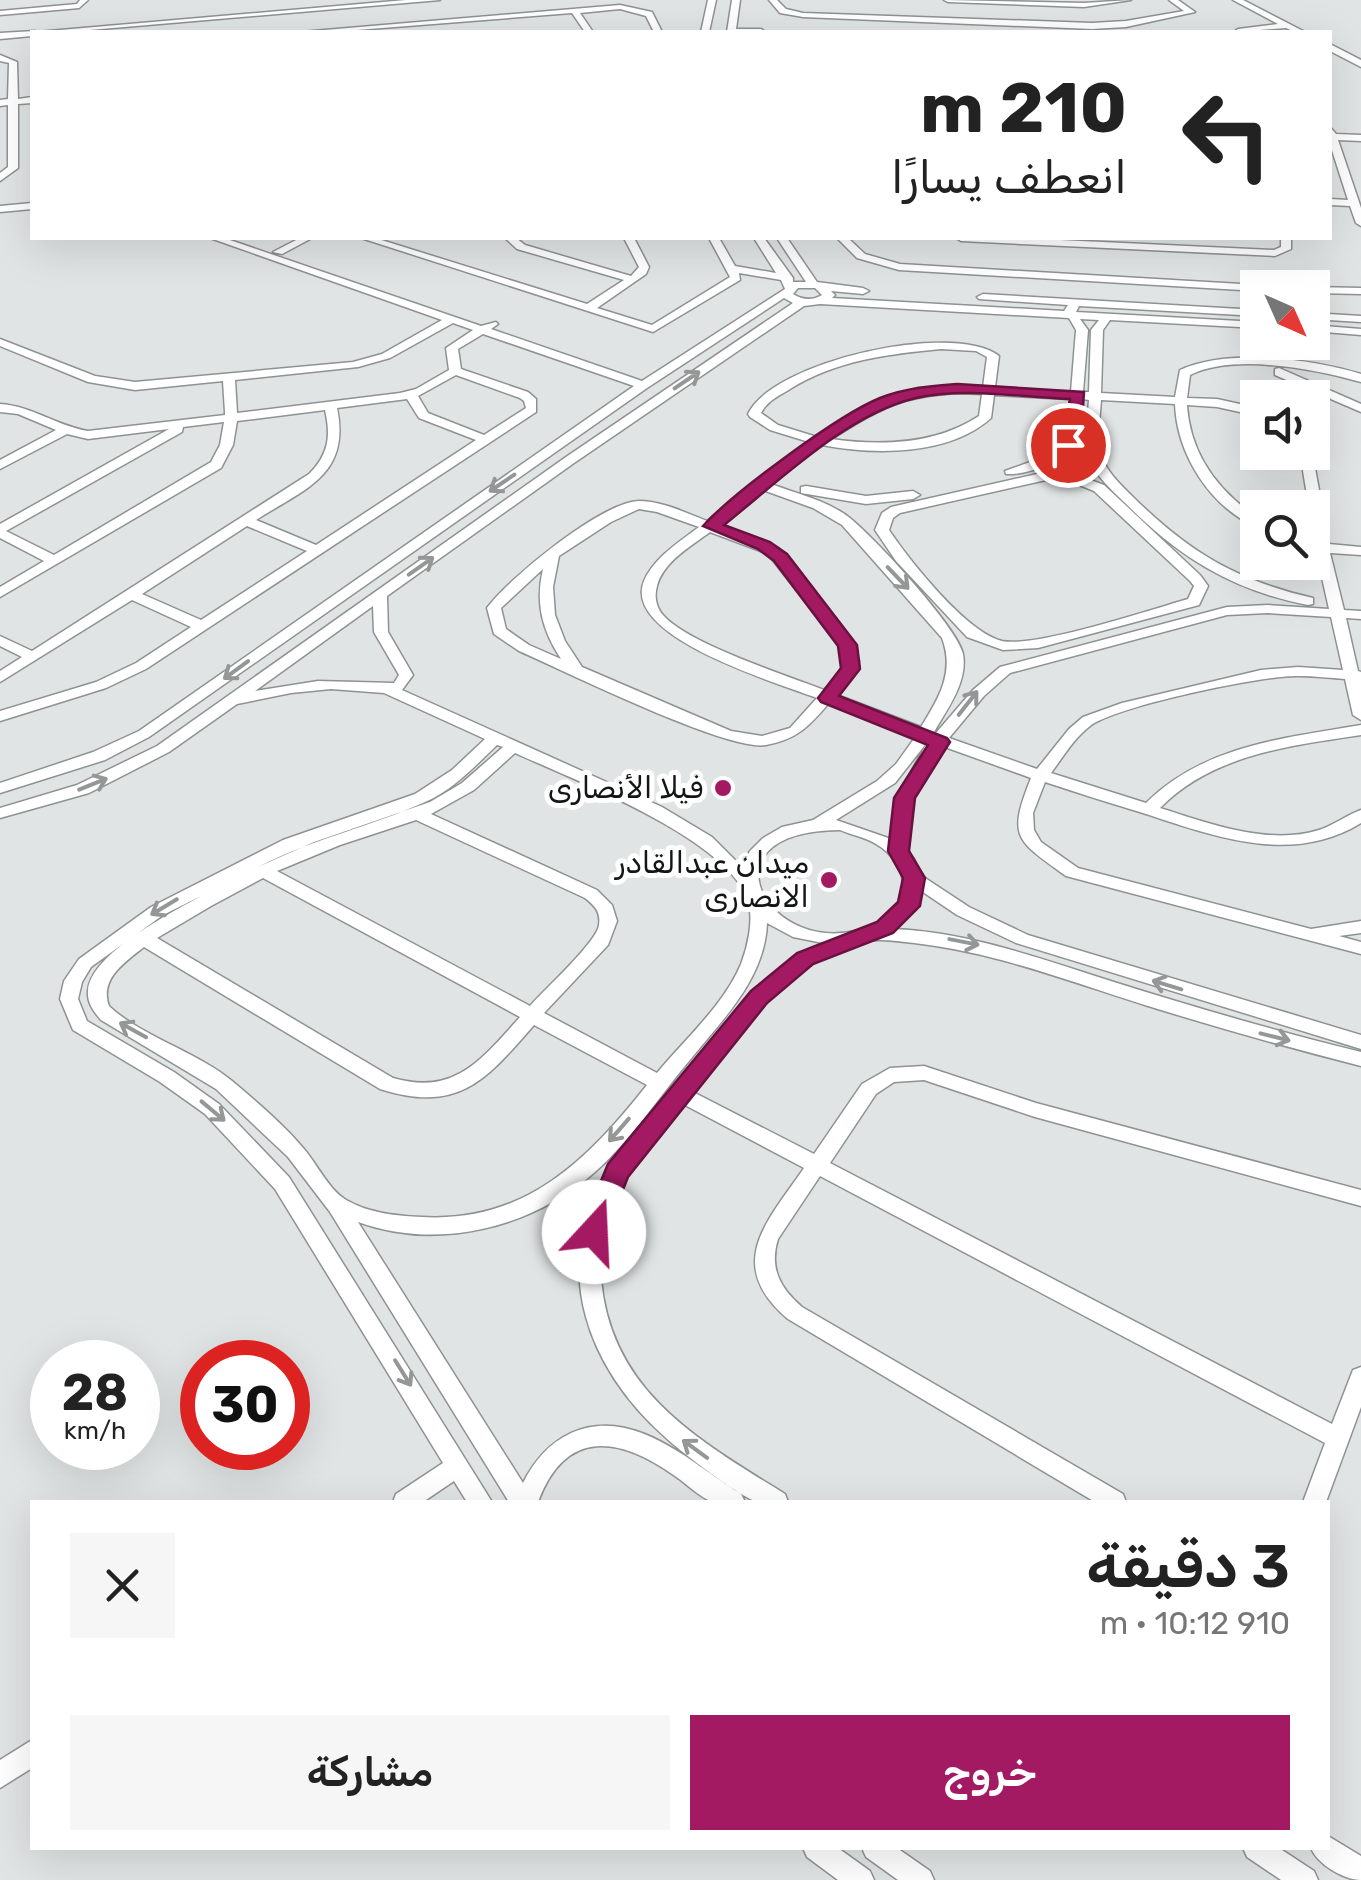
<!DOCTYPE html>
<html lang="ar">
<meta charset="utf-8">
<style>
:root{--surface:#fff;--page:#f6f6f6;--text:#222;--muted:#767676;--accent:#a31a63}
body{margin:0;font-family:Rubik,"Noto Sans Arabic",sans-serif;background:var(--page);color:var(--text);direction:rtl;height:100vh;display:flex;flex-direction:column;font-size:38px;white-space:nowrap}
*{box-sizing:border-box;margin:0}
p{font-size:32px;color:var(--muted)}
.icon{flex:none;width:55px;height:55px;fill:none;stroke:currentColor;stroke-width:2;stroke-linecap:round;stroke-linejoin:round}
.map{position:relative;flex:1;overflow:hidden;direction:ltr}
.panel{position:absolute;left:30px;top:1500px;width:1300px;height:350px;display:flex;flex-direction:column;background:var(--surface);border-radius:0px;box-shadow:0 10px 40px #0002;direction:rtl}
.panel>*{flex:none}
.top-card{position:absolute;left:30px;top:30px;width:1302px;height:210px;border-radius:0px;box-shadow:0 10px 40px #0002;direction:rtl;background:#fff;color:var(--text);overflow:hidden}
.needle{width:65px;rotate:135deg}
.buttons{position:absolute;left:1240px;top:270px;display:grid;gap:20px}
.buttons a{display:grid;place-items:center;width:90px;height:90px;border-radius:0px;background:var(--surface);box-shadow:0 10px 40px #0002;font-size:50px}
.speed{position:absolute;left:30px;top:1340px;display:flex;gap:20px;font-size:50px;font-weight:700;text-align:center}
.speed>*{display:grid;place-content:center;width:130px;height:130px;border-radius:50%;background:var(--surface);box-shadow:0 10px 40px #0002;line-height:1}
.speed small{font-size:25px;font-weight:400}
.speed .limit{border:15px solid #d22;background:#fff;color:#111}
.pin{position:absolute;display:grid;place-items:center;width:85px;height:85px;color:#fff;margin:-42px;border:5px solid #fff;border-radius:50%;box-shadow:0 2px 10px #0007}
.me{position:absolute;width:110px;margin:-55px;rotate:20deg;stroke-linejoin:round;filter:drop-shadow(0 0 8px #0008)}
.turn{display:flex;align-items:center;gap:35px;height:210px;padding:0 40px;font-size:45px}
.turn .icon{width:130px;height:130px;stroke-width:2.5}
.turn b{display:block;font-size:70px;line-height:85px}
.round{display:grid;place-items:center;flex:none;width:105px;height:105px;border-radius:0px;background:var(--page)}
.headline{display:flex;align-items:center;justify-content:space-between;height:170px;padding:0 40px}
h1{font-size:60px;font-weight:600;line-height:75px}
.cta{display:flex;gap:20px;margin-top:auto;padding:20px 40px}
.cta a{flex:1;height:115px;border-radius:0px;background:var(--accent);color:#fff;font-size:40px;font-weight:600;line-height:115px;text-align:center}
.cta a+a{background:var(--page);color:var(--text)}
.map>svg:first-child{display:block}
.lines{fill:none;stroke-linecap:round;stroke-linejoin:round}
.minor-casing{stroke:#8e9293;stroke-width:3}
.minor{fill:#fff;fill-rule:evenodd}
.oneway{stroke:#959696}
.route{fill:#a31a63;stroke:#6a1140;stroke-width:2.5}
.poi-dot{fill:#a31a63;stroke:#fff;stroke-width:4}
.labels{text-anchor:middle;stroke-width:10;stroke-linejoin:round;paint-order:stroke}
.poi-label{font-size:30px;fill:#141516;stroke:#fff;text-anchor:end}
</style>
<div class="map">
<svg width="1361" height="1880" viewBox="0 0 1361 1880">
<rect width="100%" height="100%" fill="#e0e4e5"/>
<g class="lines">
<g class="minor-casing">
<path id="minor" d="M80,0H88L79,8L0,15V11L77,4Z
M406,0H440L66,32H37Z
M708,0H716L709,32H701Z
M732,0H740L736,29H761L765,32H727Z
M769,0H777L786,9L803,13L1092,23L1126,21L1184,11L1169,0H1178L1195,12L1126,27L1092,29L803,17L780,13Z
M944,0L1084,3L1131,0L1084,7L948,2Z
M1233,0H1243L1305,32H1295L1286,28L1234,32L1238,29L1278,24Z
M620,5L652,12L662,32H654L646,16L620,9L580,13L593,32H585L572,13L331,32H301Z
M35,31L32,36L0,39V33Z
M1330,44L1361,60V67L1330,51Z
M0,55L17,62L18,99L32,97V103L18,104V168L0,181V173L8,167V105L0,106V100L8,99L9,63L0,61Z
M1330,127L1336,134L1361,135V141L1338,140L1361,208V226L1356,223L1350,206L1330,205V199L1348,200L1330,144Z
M32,203V209L0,212V206Z
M210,238H224L481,326L496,322L498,324L491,329L642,381L785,289L781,280L739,273L740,280L653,332L361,238H375L587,304L624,280L517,249L505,238H516L525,245L631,276L639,267L624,238H634L649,267L646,274L597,308L652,325L730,277L709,238H719L735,266L776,273L754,238H764L793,278V282H806L777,238H787L817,282L863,288L869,291L863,294L831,291L835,295L832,298L1064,311L1068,305L979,299L977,297L983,294L1258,310V316L1079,306L1076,312L1258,322V328L1110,320L1103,330L1101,393L1175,397L1180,370C1229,348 1311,359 1361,374V382C1314,369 1235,353 1190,375L1187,398L1217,399L1258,408V416L1217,407L1187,405C1190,454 1218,491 1258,518V528C1210,507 1177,455 1175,404L1101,400C1100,417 1096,439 1101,454C1106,472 1121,485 1133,497C1190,553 1236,580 1313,598V604L1308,605C1231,590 1179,557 1124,502C1110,488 1092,473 1088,453C1084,437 1088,416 1089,400L1082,399C1081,411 1083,430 1077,439C1062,461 1031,475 1006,474L1005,471L1044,457L1067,435L1070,399L994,395L991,418C949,456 874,455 822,445L771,484C795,493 821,499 843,513C867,528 958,628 963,654C968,682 947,709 934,732L936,733L973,690L1000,667L1227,607L1268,605L1329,609L1316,551H1312V543H1315L1312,508H1309L1300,452H1312L1329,544L1361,547V555L1330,553L1344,610L1361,611V619L1346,618L1358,671L1361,672V720L1353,715L1345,679C1330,678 1314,676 1299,676C1263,675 1117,706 1090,726C1074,738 1063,757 1051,773L1146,803C1203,746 1284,738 1361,725V735C1290,746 1213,754 1160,808C1208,823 1268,846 1319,830C1334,825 1347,815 1361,810V823C1292,866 1213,836 1143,813C1110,803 1078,793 1045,782L1033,813L1034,830L1041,842L1078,868L1311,929L1361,921V933L1339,936L1361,942V954L1066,876C1016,840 1007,838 1031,778L942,746L913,797L907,852L914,859L919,874L969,907L1028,935L1361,1035V1049L1016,943L957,915L920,890L915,907L893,929C970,932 1044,960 1117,983C1197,1008 1279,1032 1361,1052V1066C1290,1048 1219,1028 1148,1006C1071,982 995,952 914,943C897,941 877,938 861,942C787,961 738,1036 693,1092L814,1154L862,1084L890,1068L924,1066L1036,1103L1361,1190V1206L1035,1117L924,1080L894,1082L876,1094L830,1163L1332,1424L1353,1370L1361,1367V1407L1326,1502H1303L1325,1443L820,1176L778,1239C769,1268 780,1288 802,1307L1123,1494L1126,1502H1095L788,1319C723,1264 768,1221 804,1168L683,1104C661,1131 634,1157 618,1189C605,1216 599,1248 601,1278C610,1391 698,1440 785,1494L788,1502C779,1502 767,1505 758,1502C741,1498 680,1451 665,1437C588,1368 550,1270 606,1173C628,1136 660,1106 687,1073C727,1024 766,972 823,943L793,937L767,923C765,979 722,1020 689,1061C658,1098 631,1140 595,1172C532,1228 438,1251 358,1222L523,1483C534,1461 548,1444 571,1433C634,1405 692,1464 741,1494L745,1502C736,1503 722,1505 714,1502C701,1499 686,1483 675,1476C620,1437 566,1427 538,1502H509L330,1212L288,1157L216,1089L101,1020C94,1012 87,1003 88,991C90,954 171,913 201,896L163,915L91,967L82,982L78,999L87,1021L174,1072L219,1104L289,1177L492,1502H467L454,1481L423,1502H393L396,1494L443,1463L275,1189L205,1114L160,1082L73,1030L60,999L64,981L79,959L151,907L283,840L415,794L452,770L485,739L384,693L331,689L291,693L237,704L169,752L89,793L0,818V808L77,785L157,746L566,457L793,303L784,298L647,388L149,737L105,760L0,793V783L93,752L139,731L634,386L483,334L458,349L461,369L528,392L536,399V412L146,669L106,688L0,721V711L96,682L136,663L191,627L132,600L0,682V671L22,657L0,646V636L32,651L309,474C329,454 331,436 325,410L237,421L233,445L221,468L0,597V587L44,561L0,538V524L169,429L88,439L67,434L0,469V460L56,430L18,414L0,412V404C32,406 57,426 88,431L225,415V412L223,381L135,390L88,382L0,346V339L95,376L135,382L353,362L382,354L442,320ZM798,288H815L822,295C812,301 803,300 793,294ZM820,304L1069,318L1076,330L1071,392L995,387L999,356C954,321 773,361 748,414L750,417L770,430L809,442L707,521C686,513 662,501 639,501C602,502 509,578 487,608L494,634L519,651C563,670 728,752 766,745C798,739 809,726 829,703L916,736L896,764L877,781L813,820L782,827L763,838L750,851L742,867L712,837L662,807L402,690L413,675L388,632L387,596L574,463L804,306ZM1080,319L1099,320L1091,330L1089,392H1083L1088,330ZM453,323L473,330L446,348L449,370L416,389L400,393L237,413L235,380L358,367L390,358ZM941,349L976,351L987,357L983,387L918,388L880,399L817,437L778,425L761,413C767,401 779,396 790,389C836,360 889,354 941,349ZM456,375L520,398L524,401L526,408L484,435L428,413L418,396ZM957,393L982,394L979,416C935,445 881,446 831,439C881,409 897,397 957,393ZM407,399L419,418L476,440L316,545L256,520C304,489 351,476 337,408ZM224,422L220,445L211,462L54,555L6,531L182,432L183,427ZM763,490L813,508L842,525L942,638C955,672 939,698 921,727L837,695L853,676L859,661L852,642L778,548L718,526ZM639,509L657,512L699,527C679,542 654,558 644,581C621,637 778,683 817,698L790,728L762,736L731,731L582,667L565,641L555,615L553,587L559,556L611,522ZM247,526L307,551L201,620L142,594ZM710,532L768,554L840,646C847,669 840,674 824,690C786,675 688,644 663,615C656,607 654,596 657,586C663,562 691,546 710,532ZM543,569C535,603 542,630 561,659L529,645L506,629L501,608ZM373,606L374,632L399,675L394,683L318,681L255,691ZM1268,613L1331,617L1343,670L1298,667L1261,670L1122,703L1083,717L1069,729L1037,769L949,738L984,696L1010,673L1227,615ZM928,741L897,797L891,839L836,820L895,783ZM497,745L503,747L462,783L430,802L314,842L258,867C312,839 370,827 425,802C453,790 475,766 497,745ZM515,753C572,779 733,840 749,904C753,922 748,946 741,964C724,1005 685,1039 657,1073L544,1013L608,945L617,921L612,905L597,890L431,814L474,790ZM416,820L585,898C595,906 601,912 599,925C597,942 544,990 530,1006L277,871L340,845ZM840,830C851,835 865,837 876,844C909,863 914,903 878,922C778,974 687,831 840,830ZM263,878L520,1017C482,1059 455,1096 393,1078L157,938L211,906ZM144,947L380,1089C459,1114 486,1080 534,1025L647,1085C588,1160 525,1223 422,1217C397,1216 369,1213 348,1201C330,1192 317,1164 304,1149C284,1125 257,1102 232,1081C199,1053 139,1035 109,1006C99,979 125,962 144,947Z
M300,238H312L282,254L273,252Z
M837,238H848L865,254L900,264L1258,285L1263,288H1258V291L899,270L857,258Z
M956,238H1017L1274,250L1281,247V238H1291V249L1275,256L961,241Z
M1312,287L1361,288V294L1312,293V288H1309Z
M1312,313L1361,316V322L1312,319Z
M1312,325L1361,329V335L1312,331Z
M1279,368L1361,404V412L1275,375V369Z
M1046,472L1074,474L1104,485L1200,575L1208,586L1199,605L1038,648L1003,650L967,637L896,561L875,530L882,513L891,507ZM1046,480L1072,482L1094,491L1190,581L1194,586L1188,599C1150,610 1035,648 1002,641C966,632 910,561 889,530L893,518L900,513Z
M806,486L866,496L913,491L920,495L913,499L866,504L801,493V487Z
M32,1740V1768L0,1788V1760Z
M1328,1836L1361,1856V1880C1344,1880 1317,1864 1311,1848H1328Z
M803,1848H838L870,1871L874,1880H838L807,1857Z
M862,1848H897L930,1871L934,1880H898L866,1857Z
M1243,1848H1279L1314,1871L1318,1880H1281L1247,1857Z"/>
</g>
<use href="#minor" class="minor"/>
</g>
<defs><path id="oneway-shaft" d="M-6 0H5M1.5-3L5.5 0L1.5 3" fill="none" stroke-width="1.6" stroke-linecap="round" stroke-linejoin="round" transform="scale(2.5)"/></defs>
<g class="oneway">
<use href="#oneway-shaft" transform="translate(687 380) rotate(-34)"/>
<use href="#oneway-shaft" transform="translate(502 483) rotate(146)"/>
<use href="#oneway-shaft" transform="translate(421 566) rotate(-35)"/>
<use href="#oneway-shaft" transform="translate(898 578) rotate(46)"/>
<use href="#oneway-shaft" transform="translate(236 670) rotate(144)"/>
<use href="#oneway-shaft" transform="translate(968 703) rotate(-52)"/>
<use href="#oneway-shaft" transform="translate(93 784) rotate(-22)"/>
<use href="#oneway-shaft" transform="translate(164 907) rotate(149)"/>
<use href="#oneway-shaft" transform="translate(964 942) rotate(11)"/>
<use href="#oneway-shaft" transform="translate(1167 985) rotate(-163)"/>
<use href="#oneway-shaft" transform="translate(133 1030) rotate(-151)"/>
<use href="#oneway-shaft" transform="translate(1275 1037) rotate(14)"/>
<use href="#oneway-shaft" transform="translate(213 1111) rotate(40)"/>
<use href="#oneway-shaft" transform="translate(619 1130) rotate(131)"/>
<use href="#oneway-shaft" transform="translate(403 1373) rotate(58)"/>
<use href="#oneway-shaft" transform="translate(695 1449) rotate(-144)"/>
</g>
<path class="route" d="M957,384L1084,392L1081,436L1073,448L1059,445L1064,436L1070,399C1020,397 964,387 916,398C847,414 778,482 724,525L770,542L787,554L857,645L860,669L839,696L947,738L950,742L915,798L909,851L925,878L920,906L893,933L813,964L767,1003L628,1177L603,1240L594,1243L584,1240L580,1232L608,1164L751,991L797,953L877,922L898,902L903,878L888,851L894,798L928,745L821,702L818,698L841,668L838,646L774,561L758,549L703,526C733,493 838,415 880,398C905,388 931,386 957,384Z"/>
<g class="poi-dot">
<circle cx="723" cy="788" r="10"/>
<circle cx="829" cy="880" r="10"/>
</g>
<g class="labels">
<g class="poi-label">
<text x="703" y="798">فيلا الأنصارى</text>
<text x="809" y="873">ميدان عبدالقادر<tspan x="809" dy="34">الانصارى</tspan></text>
</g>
</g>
</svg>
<div class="buttons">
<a><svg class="needle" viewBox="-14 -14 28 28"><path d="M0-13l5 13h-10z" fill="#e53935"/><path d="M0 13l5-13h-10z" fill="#767676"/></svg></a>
<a><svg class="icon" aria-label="sound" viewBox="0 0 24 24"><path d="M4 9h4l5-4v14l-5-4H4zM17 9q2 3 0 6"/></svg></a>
<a><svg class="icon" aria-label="search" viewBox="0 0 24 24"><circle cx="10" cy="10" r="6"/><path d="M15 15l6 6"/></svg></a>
</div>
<div class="speed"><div>28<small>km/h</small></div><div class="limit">30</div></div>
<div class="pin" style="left:1068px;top:445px;background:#d93025"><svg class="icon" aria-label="arrive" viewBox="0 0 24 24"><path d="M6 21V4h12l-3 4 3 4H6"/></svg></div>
<svg class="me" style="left:594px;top:1232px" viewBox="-20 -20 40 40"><circle r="19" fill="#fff"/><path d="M0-13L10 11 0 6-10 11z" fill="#a31a63"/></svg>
<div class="top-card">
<div class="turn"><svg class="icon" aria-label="left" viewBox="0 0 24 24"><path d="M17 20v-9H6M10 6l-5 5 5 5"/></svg><div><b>210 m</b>انعطف يسارًا</div></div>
</div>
<section class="panel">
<div class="headline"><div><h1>3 دقيقة</h1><p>910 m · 10:12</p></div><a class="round"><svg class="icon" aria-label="close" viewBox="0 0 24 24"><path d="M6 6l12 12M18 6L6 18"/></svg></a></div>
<div class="cta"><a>خروج</a><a>مشاركة</a></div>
</section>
</div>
